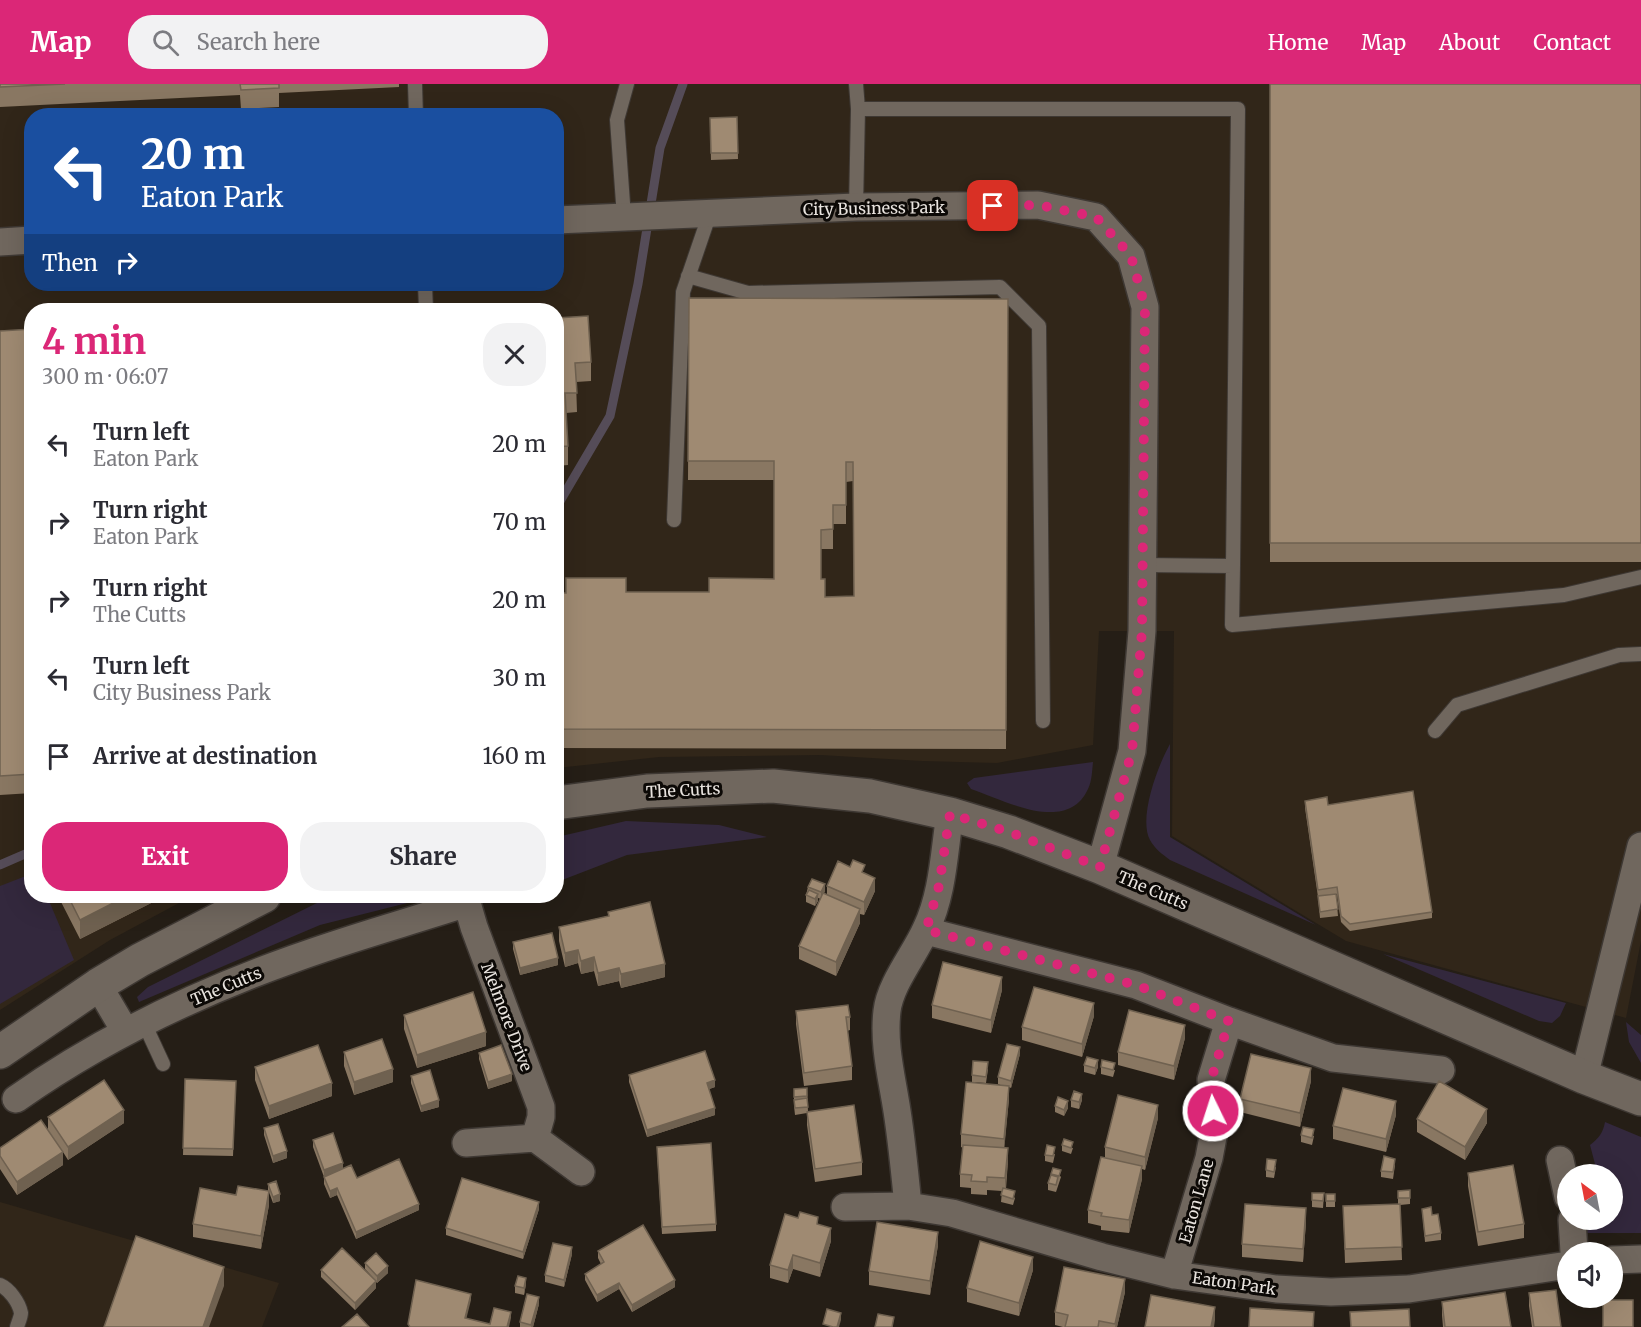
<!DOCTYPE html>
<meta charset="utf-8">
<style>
:root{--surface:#fff;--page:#f2f2f3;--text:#2b2b33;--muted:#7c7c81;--accent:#db2777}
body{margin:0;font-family:Merriweather,serif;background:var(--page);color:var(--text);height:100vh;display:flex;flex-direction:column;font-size:22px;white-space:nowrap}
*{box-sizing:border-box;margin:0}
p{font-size:20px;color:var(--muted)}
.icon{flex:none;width:33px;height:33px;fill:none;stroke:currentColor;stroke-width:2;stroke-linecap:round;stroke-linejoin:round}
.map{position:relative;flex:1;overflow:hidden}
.drawer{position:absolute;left:24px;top:219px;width:540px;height:600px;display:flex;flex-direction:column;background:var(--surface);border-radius:24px;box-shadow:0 6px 24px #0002}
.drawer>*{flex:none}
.top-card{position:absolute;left:24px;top:24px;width:540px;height:183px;border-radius:24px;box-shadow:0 6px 24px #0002;background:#1a4fa0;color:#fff;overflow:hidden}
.needle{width:39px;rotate:328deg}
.controls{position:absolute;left:1557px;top:1080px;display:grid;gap:12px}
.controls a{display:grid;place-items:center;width:66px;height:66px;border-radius:50%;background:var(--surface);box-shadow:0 6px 24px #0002;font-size:30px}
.pin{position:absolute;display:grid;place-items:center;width:51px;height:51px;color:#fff;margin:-26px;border-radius:12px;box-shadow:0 3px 9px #0006}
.me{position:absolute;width:66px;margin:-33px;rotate:356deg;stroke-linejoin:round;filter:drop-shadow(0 0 4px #0008)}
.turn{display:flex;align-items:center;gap:21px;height:126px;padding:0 18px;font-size:27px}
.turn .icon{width:78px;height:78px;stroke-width:2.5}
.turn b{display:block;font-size:42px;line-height:51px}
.then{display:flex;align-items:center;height:57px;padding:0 18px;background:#0003;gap:12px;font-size:22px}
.round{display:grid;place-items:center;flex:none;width:63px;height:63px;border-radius:24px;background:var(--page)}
.headline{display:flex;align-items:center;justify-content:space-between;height:102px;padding:0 18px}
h1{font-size:36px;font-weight:700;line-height:45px;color:var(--accent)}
.cta{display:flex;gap:12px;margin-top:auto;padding:12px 18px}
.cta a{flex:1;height:69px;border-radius:24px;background:var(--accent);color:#fff;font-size:24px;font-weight:700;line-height:69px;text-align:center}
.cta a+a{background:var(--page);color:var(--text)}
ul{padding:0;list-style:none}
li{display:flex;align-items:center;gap:18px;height:78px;padding:0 18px}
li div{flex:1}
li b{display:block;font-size:22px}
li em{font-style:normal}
header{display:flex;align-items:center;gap:36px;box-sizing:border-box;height:84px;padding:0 30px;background:var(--accent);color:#fff}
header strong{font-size:28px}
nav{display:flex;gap:33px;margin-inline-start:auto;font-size:21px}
.search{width:420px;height:54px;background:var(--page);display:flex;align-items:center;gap:15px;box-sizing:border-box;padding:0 21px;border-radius:24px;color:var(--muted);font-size:22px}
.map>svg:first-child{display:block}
.built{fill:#312619;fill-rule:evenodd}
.green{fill:#33283d}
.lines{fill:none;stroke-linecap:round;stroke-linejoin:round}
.stream{stroke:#554c58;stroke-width:9}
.lane-casing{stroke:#3e3833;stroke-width:16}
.street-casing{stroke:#3e3833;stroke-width:30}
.secondary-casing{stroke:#3e3833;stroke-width:36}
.lane{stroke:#70675e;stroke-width:14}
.street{stroke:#70675e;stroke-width:27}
.secondary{stroke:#70675e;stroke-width:33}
.wall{fill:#897762;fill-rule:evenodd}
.shaded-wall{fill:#6f6150}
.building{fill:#9f8a72;stroke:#6f6150;stroke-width:1.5;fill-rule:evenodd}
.route{stroke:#db2777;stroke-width:10;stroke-dasharray:0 18}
.labels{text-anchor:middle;stroke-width:6;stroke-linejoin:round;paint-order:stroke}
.street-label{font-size:16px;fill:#e8e3de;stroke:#0c0906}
</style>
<header>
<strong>Map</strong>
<div class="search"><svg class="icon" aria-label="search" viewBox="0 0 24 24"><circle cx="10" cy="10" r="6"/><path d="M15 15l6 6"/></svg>Search here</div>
<nav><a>Home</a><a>Map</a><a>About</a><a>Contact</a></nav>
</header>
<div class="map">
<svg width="1641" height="1243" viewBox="0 0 1641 1243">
<rect width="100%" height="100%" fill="#251e16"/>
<path class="built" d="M0,0H1641V857L1626,934L1346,857L1172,752L1174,547H1099L1093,661L997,679L922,677L821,671L659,673L557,684L556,226H32V812H192L110,856L0,926ZM32,32H556V200H32Z
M0,1118L279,1199L262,1243H0Z"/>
<path class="green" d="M1170,660V753L1316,841L1170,776C1162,770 1155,765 1150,756C1138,734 1158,681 1170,660Z
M1093,678C1092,687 1092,697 1088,705C1067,751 1004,716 971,705L967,699L974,694Z
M626,737L719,741L767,753L627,771L557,798V753Z
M31,790L32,812H47L74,876L0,920V802Z
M331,812H419L415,817L320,841L139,918L137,913L148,903Z
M1383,870L1566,919L1560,932L1552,939L1539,937Z
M1626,938L1641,951V979L1629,958Z
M1605,1038L1641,1053V1149H1586L1585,1136H1612V1090H1583L1595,1080L1590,1061C1599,1054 1603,1049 1605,1038Z"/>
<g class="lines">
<path class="stream" d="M556,424L610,332L638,200L660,64L683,0
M0,781L32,767"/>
<g class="lane-casing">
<path id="lane" d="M415,0L416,32
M856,0L858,25L856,123
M858,25H1238L1233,482L1143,481
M624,133L617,36L627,0
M688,192L748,209L1000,203L1039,242L1043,637
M425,200L426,226
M674,436L683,208L710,129
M1233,482L1232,541L1564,511L1641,493
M1435,647L1457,621L1619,571L1641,570
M144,939L163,980
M0,1201C9,1205 19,1218 21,1229C21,1233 18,1239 17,1243"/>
</g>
<g class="street-casing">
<path id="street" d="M556,136L856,123L1038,121L1096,133L1131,172L1145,223L1142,547L1132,667L1100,783
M0,158L32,156
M465,812L474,843L541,1023V1033L535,1054
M926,847L1136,901L1229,937L1333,974L1441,986
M98,901L125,947
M1584,993L1641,762
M16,1015C101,955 195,910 293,875C350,854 409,838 467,819
M466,1059L535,1054L581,1088
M1560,1076L1568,1113
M908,1122C905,1091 902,1059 897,1027C892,994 883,961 887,927C890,900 915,870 926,845C943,810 944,768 950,730
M845,1123L908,1122L952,1129L1102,1173L1174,1191L1276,1205L1331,1208L1409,1205L1568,1181
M1572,1136L1574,1168
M1612,1176L1641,1175
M1174,1191L1209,1074L1215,1042L1211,996L1229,937"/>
</g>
<g class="secondary-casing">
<path id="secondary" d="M556,719L647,707L773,702L870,712L950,730L1009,748L1100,783L1584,993L1641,1015
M0,968L98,901L140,876L264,812"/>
</g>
<use href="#lane" class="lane"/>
<use href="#street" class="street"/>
<use href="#secondary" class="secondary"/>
</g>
<path class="wall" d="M0,0H399V3L279,9V23L241,25L240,11L0,23Z
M1270,0H1641V478H1270Z
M737,33L738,75L711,76L710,34Z
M689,214L1008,215L1006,665L556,664V509L709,508L774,495V396H688ZM853,397L854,512L825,513L821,495V465H833V440H846V398Z
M556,234L591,278V297L576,298L577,328L566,329L568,362V381L556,382Z
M32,245V709L0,711V247Z
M1305,717L1328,721L1432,828V834L1350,847L1341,838L1337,810H1336L1338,832L1320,834L1318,813L1305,724Z
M865,789L875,807L864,831L860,830V839L836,892L799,875V862L821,815L818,814V817L815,822L806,818V811L808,803L825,807L824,809L827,811V802Z
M58,812H165L80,855Z
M608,828L665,893L621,904L619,897L598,902L594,887L581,890L578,879L565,883L559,857V843L608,832Z
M513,858L558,881L520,891L513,865Z
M1002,906L991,949L932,934V921Z
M796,927L850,933V946L847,947L852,982V996L804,1002L796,940Z
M404,931L486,962L417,984L404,945Z
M1094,932L1082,973L1022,956V943Z
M1185,954L1174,996L1118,981V968Z
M344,968L393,998L354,1011L344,982Z
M479,969L512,997L488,1005L479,975Z
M1020,970L1011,1004L1009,1003V1015L1004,1064L1008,1077L1006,1105L1015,1114L1013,1121L1001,1118L1002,1107L987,1106V1111L971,1110V1104L960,1103V1090L963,1064L961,1063V1050L1003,1002L998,1000V993Z
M1084,981L1098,983L1095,991L1084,988Z
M255,983L332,1012L269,1035L255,996Z
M1101,983L1115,986L1113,993L1101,990Z
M988,985L986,999L972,998V991Z
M629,991L715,1003L709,1005L715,1031L647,1053L629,998Z
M411,992L439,1023L421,1028L411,999Z
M185,995L236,997L233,1072L183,1071Z
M1311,997L1300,1043L1240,1028V1015Z
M807,1004L808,1028L862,1078V1091L815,1098L807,1041V1029L795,1031L794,1022V1005Z
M1071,1016H1082L1079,1025L1071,1023Z
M1055,1022L1068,1024L1064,1032L1055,1028Z
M1396,1031L1386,1068L1333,1055V1042Z
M48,1033L124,1039L68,1076L63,1068V1081L17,1111L0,1085V1064L48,1045Z
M1158,1034L1145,1086L1142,1085V1095L1129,1149L1101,1146V1142L1088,1139V1126L1105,1073V1063Z
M1417,1035L1487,1039L1465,1076L1417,1048Z
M264,1044L287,1074L273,1079L264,1051Z
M1301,1051L1314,1052L1312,1061L1301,1058Z
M313,1056L343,1085L357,1094L419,1126L356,1155L337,1111L330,1114L324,1100V1093L313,1063Z
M1062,1061L1073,1064L1071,1070L1062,1067Z
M657,1069L716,1140V1147L662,1150Z
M1055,1070L1053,1079L1045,1077V1071Z
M1395,1081L1393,1095L1381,1093V1087Z
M1276,1083L1274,1094L1266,1093V1086Z
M1053,1084L1061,1093L1056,1108L1048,1106V1099Z
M1468,1089L1524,1140V1154L1478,1162L1468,1102Z
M268,1100L280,1117L273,1119L269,1108V1121L261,1165L193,1153V1140L236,1111L268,1107Z
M1410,1106V1120L1400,1121L1402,1176L1345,1179L1343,1122L1398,1120V1107Z
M1312,1109H1324L1323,1124L1312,1123Z
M1326,1110H1335V1123H1326Z
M539,1125L523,1175L446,1151V1144Z
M1422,1125L1441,1149V1156L1425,1158Z
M1306,1138L1303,1178L1242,1173V1160Z
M818,1140L831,1157L820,1193L793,1185L788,1199L770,1194V1181Z
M938,1161L930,1211L869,1201V1187Z
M598,1167L675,1203L632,1228L619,1205L597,1218L585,1196V1190L601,1180L598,1174Z
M572,1170L564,1203L545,1198V1191Z
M365,1179L388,1189L377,1199L376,1198V1204L355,1226L321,1193V1186L375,1196L365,1185Z
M1033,1186L1019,1232L967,1218V1204Z
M526,1200L524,1211L515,1209V1202Z
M1125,1208L1117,1243H1063L1055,1241V1228Z
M1529,1209L1561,1243H1532L1529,1222Z
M1442,1218L1511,1243H1443L1442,1231Z
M539,1220L533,1243H520V1238Z"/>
<path class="shaded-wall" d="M875,794V807L864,831V818Z
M825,800V807L821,815V808Z
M818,810V817L815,822V815Z
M127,812H165L80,855V836Z
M860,825V839L836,892V878Z
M578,866V879L565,883V869Z
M594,873V887L581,890V877Z
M558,874V881L520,891V884Z
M665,880V893L621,904V890Z
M619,884V897L598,902V889Z
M1002,893V906L991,949V936Z
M1094,919V932L1082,973V960Z
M1185,941V954L1174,996V982Z
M486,948V962L417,984V971Z
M1020,963V970L1011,1004V997Z
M1098,976V983L1095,991V984Z
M1311,984V997L1300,1043V1029Z
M393,985V998L354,1011V998Z
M512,990V997L488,1005V998Z
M715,996V1003L707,1006V999Z
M332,999V1012L269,1035V1022Z
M1009,1002V1015L1004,1068V1055Z
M1082,1010V1016L1079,1025V1018Z
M439,1016V1023L421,1028V1022Z
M1068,1017V1024L1064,1032V1026Z
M1396,1017V1031L1386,1068V1055Z
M1158,1021V1034L1145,1086V1073Z
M715,1024V1031L647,1053V1046Z
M1487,1025V1039L1465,1076V1063Z
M124,1026V1039L68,1076V1063Z
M1008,1064V1077L1005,1108V1094Z
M287,1067V1074L273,1079V1072Z
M63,1068V1081L17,1111V1098Z
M343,1079V1086L324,1093V1086Z
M1142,1082V1095L1129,1149V1136Z
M337,1104V1111L330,1114V1107Z
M269,1107V1121L261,1165V1152Z
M280,1110V1117L273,1119V1113Z
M539,1118V1125L523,1175V1168Z
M419,1120V1126L356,1155V1148Z
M1306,1124V1138L1303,1178V1165Z
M831,1144V1157L820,1193V1179Z
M938,1148V1161L930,1211V1197Z
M572,1163V1170L564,1203V1196Z
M793,1171V1185L788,1199V1186Z
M1033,1173V1186L1019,1232V1219Z
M388,1182V1189L377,1199V1192Z
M224,1183V1202L209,1243H203Z
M526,1194V1200L524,1211V1204Z
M1125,1195V1208L1117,1243H1115Z
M675,1196V1203L632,1228V1221Z
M376,1197V1204L355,1226V1219Z
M619,1199V1205L597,1218V1211Z
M471,1210V1216L465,1240V1234Z
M539,1213V1220L533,1243H531Z
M1215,1223V1236L1214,1243H1211Z
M511,1228V1234L509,1243H507Z
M841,1229V1236L839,1243H837Z"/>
<path class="building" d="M0,0H65L0,3Z
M240,0H279V4L241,6Z
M1270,0H1641V459H1270Z
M737,33L738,69H711L710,34Z
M689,214L1008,215L1006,646L556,645V509H566V494H626V508H709V494L774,495V377H688ZM846,378H853L854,512L825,513V495H821V446L833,445V421H846Z
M588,232L591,278L575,279L577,309H565L568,362L556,363V234Z
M32,245V690L0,692V247Z
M1413,707L1432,828L1350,840L1341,832L1337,803L1318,806L1305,717L1327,713L1328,721Z
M853,776L865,781L862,788L875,794L864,818L827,802L838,777L850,783Z
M812,795L825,800L821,808L808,803Z
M809,806L818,810L815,815L806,811Z
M823,809L860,825L836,878L799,862Z
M1336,810L1338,825L1320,828L1318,812Z
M68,812H127L80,836Z
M650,818L665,880L621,890L619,884L598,889L594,873L581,877L578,866L565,869L559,843L609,832L608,828Z
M552,849L558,874L520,884L513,858Z
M943,878L1002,893L991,936L932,921Z
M1034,903L1094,919L1082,960L1022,943Z
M473,908L486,948L417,971L404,931Z
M848,921L850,933H846L852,982L804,989L796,927Z
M1129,926L1185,941L1174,982L1118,968Z
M382,955L393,985L354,998L344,968Z
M1007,960L1020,963L1011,997L998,993Z
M318,961L332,999L269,1022L255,983Z
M501,961L512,990L488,998L479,969Z
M705,967L715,996L707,999L715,1024L647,1046L629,991Z
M1251,970L1311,984L1300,1029L1240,1015Z
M1087,973L1098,976L1095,984L1084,981Z
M1102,976L1115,979L1113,986L1101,983Z
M973,977L988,978L986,993L972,991Z
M430,986L439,1016L421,1022L411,992Z
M185,995L236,997L233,1065L183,1064Z
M104,996L124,1026L68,1063L48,1033Z
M1439,997L1487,1025L1465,1063L1417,1035Z
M966,998L1009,1002L1004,1055L961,1050Z
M807,1004V1012L794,1013V1005Z
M1343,1004L1396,1017L1386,1055L1333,1042Z
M1074,1007L1082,1010L1079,1018L1071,1016Z
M1118,1011L1158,1021L1145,1073L1105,1063Z
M1058,1013L1068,1017L1064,1026L1055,1022Z
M807,1014L808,1023L795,1024L794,1016Z
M854,1021L862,1078L815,1085L807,1028Z
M41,1036L63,1068L17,1098L0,1072V1064Z
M278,1040L287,1067L273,1072L264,1044Z
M1303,1043L1314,1045L1312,1054L1301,1051Z
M333,1049L343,1079L324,1086L313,1056Z
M1064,1055L1073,1058L1071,1064L1062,1061Z
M711,1059L716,1140L662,1143L657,1063Z
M963,1061L1008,1064L1005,1094L987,1093V1098L971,1097L972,1091L960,1090Z
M1047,1061L1055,1063L1053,1072L1045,1071Z
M1384,1072L1395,1075L1393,1088L1381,1087Z
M1101,1073L1142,1082L1129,1136L1101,1132L1102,1129L1088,1126Z
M399,1075L419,1120L356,1148L337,1104L330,1107L324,1093L351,1081L357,1094Z
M1267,1075L1276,1076L1274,1088L1266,1086Z
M1513,1081L1524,1140L1478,1148L1468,1089Z
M1053,1084L1061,1086L1059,1092L1051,1090Z
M1051,1091L1058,1093L1056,1101L1048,1099Z
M462,1094L539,1118L523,1168L446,1144Z
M276,1097L280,1110L273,1113L268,1100Z
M238,1102L269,1107L261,1152L193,1140L200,1104L236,1111Z
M1003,1104L1015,1107L1013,1115L1001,1111Z
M1410,1106V1114H1398V1107Z
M1312,1109H1324L1323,1117L1312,1116Z
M1326,1110H1335V1117H1326Z
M1245,1120L1306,1124L1303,1165L1242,1160Z
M1400,1120L1402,1163L1345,1165L1343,1122Z
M1431,1123L1432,1131L1438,1130L1441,1149L1425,1152L1422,1125Z
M800,1128L818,1133L817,1140L831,1144L820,1179L793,1171L788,1186L770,1181L785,1130L798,1134Z
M877,1138L938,1148L930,1197L869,1187Z
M643,1141L675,1196L632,1221L619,1199L597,1211L585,1190L604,1178L598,1167Z
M136,1152L224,1183L203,1243H104Z
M980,1157L1033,1173L1019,1219L967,1204Z
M553,1159L572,1163L564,1196L545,1191Z
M342,1164L376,1197L355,1219L321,1186Z
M376,1169L388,1182L377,1192L365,1179Z
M1064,1183L1125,1195L1115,1240L1099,1237L1098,1243H1065L1068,1231L1055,1228Z
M518,1192L526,1194L524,1204L515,1202Z
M416,1196L471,1210L465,1234L490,1240L494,1224L511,1228L507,1243H410L408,1240Z
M1556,1206L1561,1243H1534L1529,1209Z
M1505,1208L1511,1243H1445L1442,1218Z
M527,1210L539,1213L531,1241L520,1238Z
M1151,1211L1215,1223L1211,1243H1145Z
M1603,1216H1633V1243H1603Z
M1250,1224L1314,1228L1313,1243H1249Z
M827,1225L841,1229L837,1243H833L823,1240Z
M1409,1225L1410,1243H1351L1350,1228Z
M357,1230L369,1243H342Z
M878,1230L894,1233L892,1243H875Z"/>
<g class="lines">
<path class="route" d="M993,122L1038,121L1096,133L1131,172L1145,223L1142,547L1132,667L1100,783L1009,748L950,730L939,802L926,846L1136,901L1229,937L1211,996L1213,1027"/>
</g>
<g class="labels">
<g class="street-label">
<text transform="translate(874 124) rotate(-1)" y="6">City Business Park</text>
<text transform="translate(683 706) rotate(-3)" y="6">The Cutts</text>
<text transform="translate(1153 806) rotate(23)" y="6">The Cutts</text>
<text transform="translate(226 902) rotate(-23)" y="6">The Cutts</text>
<text transform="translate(507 933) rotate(69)" y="6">Melmore Drive</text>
<text transform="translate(1196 1117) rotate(-74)" y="6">Eaton Lane</text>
<text transform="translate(1234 1199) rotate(8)" y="6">Eaton Park</text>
</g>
</g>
</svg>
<div class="controls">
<a><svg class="needle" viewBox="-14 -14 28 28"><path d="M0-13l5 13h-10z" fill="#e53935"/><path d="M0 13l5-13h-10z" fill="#7c7c81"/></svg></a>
<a><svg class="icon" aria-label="sound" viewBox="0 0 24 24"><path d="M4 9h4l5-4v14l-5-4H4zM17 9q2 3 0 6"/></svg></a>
</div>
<div class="pin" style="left:993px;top:122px;background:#d93025"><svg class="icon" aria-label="arrive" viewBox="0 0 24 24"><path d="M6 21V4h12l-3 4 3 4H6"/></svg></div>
<svg class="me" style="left:1213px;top:1027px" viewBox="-20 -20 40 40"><circle r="17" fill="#db2777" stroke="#fff" stroke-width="3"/><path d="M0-11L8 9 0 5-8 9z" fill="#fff"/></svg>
<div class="top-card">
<div class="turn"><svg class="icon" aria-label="left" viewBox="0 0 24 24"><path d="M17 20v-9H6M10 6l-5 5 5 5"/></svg><div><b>20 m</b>Eaton Park</div></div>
<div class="then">Then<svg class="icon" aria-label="right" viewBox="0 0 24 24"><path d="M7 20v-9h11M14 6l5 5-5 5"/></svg></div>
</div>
<section class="drawer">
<div class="headline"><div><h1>4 min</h1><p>300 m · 06:07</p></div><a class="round"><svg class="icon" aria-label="close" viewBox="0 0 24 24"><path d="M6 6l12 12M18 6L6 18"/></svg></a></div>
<ul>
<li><svg class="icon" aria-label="left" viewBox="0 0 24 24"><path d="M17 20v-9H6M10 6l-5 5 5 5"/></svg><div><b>Turn left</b><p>Eaton Park</p></div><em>20 m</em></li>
<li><svg class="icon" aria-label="right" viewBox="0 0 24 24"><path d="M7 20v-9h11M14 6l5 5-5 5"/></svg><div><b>Turn right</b><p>Eaton Park</p></div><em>70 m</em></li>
<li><svg class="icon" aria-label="right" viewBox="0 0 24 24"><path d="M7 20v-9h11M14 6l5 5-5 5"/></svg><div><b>Turn right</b><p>The Cutts</p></div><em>20 m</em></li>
<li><svg class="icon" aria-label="left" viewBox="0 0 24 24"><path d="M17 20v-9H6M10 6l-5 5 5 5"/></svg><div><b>Turn left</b><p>City Business Park</p></div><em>30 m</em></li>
<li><svg class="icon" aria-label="arrive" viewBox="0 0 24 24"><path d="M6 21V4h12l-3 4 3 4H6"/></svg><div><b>Arrive at destination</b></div><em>160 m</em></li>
</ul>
<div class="cta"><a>Exit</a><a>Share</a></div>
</section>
</div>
